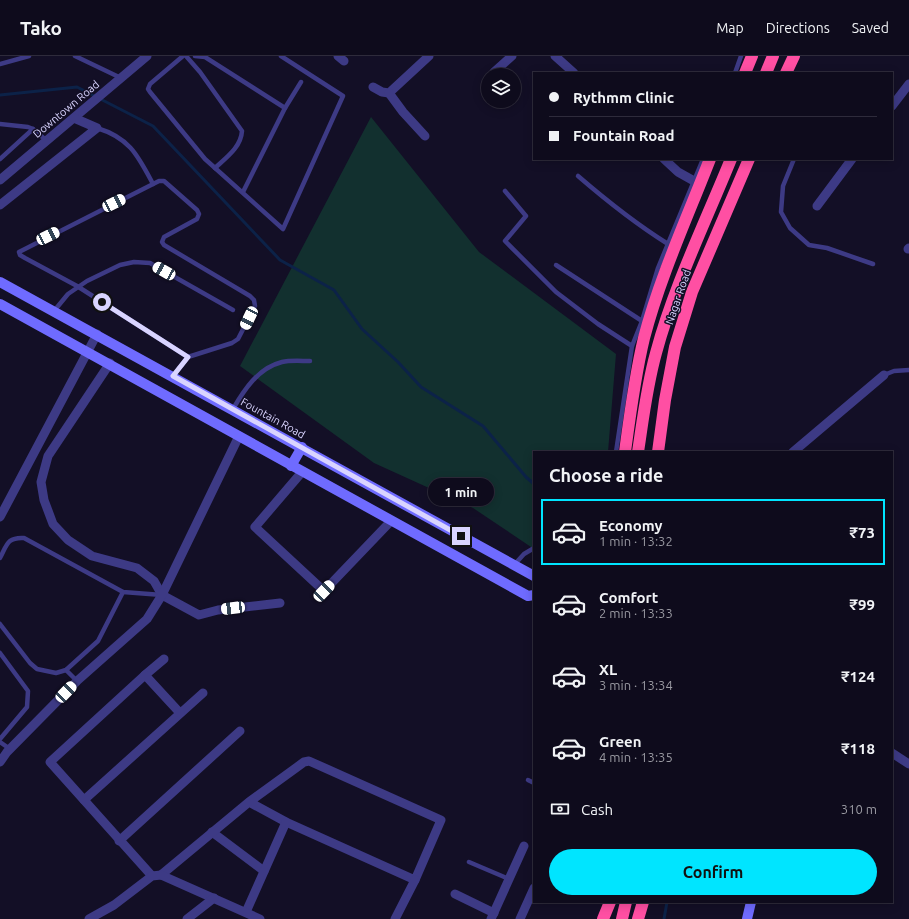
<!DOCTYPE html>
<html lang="en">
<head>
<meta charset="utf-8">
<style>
	:root { --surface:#0e0b1c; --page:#171425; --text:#f1f3f6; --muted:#9b9ba3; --line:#2e2b3b; --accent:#00e5ff }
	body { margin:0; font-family:Ubuntu,sans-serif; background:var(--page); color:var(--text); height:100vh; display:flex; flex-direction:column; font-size:15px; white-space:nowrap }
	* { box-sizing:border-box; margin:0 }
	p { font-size:13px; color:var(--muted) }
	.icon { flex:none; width:22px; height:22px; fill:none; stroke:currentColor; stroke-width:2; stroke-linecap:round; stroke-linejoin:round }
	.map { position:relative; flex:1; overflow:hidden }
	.side { position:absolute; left:533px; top:395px; width:360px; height:452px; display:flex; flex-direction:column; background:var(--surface); border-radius:0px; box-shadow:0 2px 10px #0003,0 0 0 1px var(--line) }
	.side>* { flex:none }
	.top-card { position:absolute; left:533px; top:16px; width:360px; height:88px; border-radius:0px; box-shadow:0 2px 10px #0003,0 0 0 1px var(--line); display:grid; align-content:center; height:88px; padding:0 16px; background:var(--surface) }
	.buttons { position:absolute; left:481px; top:12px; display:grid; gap:8px }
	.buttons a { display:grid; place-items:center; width:40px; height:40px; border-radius:50%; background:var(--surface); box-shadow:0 2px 10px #0003,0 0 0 1px var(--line); font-size:20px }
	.end { position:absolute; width:18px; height:18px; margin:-9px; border:5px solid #d9d4ff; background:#111; box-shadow:0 0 0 2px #111 }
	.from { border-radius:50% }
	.bubble { position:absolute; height:28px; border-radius:14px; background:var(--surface); box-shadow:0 2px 10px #0003,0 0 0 1px var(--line); font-size:13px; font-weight:600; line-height:28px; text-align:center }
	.car { position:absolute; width:12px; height:24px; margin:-12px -6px; border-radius:5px; box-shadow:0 0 3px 1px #0007; background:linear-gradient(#fff 24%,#345 0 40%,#fff 0 76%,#345 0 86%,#fff 0) }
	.top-card b { display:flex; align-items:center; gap:14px; height:38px; font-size:15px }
	.top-card b+b { border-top:1px solid var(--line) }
	.top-card i { width:10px; height:10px; background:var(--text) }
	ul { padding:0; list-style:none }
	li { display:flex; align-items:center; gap:12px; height:66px; margin:0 8px 6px; padding:0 8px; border:2px solid transparent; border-radius:0px }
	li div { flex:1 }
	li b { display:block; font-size:15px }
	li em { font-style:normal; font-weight:600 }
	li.selected { border-color:var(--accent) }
	li>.icon { width:36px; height:36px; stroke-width:1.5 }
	h2 { padding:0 16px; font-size:18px; line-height:48px }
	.pay { display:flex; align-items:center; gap:10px; height:44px; padding:0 16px; font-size:15px }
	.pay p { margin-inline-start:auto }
	.primary-button { display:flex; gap:8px; margin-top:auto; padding:8px 16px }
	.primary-button a { flex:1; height:46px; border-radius:24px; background:var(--accent); color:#111; font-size:16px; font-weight:600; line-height:46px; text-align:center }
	header { display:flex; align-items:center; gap:24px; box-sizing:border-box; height:56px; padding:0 20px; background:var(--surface); border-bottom:1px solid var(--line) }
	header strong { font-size:19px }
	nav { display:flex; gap:22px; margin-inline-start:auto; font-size:14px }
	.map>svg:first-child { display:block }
	.green { fill:#12302f }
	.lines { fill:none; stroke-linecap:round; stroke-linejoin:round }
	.stream { stroke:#0c2248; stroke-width:3 }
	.lane { stroke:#3d3a85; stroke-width:4.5 }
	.street { stroke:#3d3a85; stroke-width:9 }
	.secondary { stroke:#6f6bff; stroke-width:10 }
	.highway { stroke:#ff4fa3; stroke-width:12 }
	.route { stroke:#d9d4ff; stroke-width:5 }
	.labels { text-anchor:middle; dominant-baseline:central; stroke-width:3; stroke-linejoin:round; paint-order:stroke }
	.street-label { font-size:11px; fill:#d9d4ff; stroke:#130f26 }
</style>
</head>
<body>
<header>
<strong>Tako</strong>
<nav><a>Map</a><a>Directions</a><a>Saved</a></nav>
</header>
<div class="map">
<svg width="909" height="863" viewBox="0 0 909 863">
	<rect width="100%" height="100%" fill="#130f26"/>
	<!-- green -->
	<polygon class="green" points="371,61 479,196 616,298 608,396 534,396 534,493 473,452 374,407 240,310"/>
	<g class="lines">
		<!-- stream -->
		<g class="stream">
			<polyline points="0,39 77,31 153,70 280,204 334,234 362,273 398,306 421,331 483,370 526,421 534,428"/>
			<polyline points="664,863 667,846"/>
		</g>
		<!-- lane -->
		<g class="lane">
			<polyline points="75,0 121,22"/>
			<polyline points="183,0 150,28 148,33 150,36 205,103 283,173 343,40 281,0"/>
			<path d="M186,0l14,16 42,59c-1,16 -15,26 -27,37"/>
			<polyline points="195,0 205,1 285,52"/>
			<polyline points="0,8 29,0"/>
			<polyline points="735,17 741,0"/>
			<polyline points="0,68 28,71 33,73 47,85"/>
			<path d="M97,72c33,10 41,28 56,56"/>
			<polyline points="0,103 33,73"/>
			<polyline points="794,103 783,130 781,156 790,172 809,189 827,192 873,208"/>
			<path d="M578,120c29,25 58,48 90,68"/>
			<polyline points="505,135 526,160 505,185 556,236 598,268 632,290"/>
			<polyline points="243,136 285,52 301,26"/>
			<polyline points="556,209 642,265"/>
			<polyline points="54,255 68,238 87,225 120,209 134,206 150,207 233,254"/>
			<polyline points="884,319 894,315 909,314"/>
			<polyline points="173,320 188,301 232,287 238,283 255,250 254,244 250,240 164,189 162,186 164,181 197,163 199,158 197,154 164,125 159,125 19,196 20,199 25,202 77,230 188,301"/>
			<path d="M233,353c11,-19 25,-41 49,-47 8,-2 19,-1 28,-1"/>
			<polyline points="616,396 632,290 642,265 658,212 703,103"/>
			<path d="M0,502c7,-13 7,-21 24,-20l99,54 39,3"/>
			<polyline points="514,509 524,498 534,492"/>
			<polyline points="0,568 30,607 37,613 56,617 66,614 98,585 123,536"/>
			<polyline points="0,597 28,635 27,651 0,683"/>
			<polyline points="66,614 77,625"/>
			<polyline points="0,686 10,693"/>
			<polyline points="528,724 534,727"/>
			<polyline points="469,806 509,823"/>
		</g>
		<!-- street -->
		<g class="street">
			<polyline points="338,0 344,5"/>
			<polyline points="555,0 574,17"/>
			<polyline points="494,16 512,0"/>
			<polyline points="373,31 382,36 389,37 429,0"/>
			<polyline points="389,37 403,56 425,80"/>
			<polyline points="892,50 909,28"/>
			<polyline points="664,103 678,116 694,125"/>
			<polyline points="0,124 147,0"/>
			<polyline points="0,149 97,72 74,62"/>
			<polyline points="817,150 852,103"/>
			<polyline points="908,193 909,192"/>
			<polyline points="110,307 48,400 41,426 44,444 53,468 68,484 92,500 137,512 154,525 162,539 199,559 218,554 280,547"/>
			<polyline points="793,396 884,319"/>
			<polyline points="302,416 255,471 324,535 391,465"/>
			<polyline points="0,461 97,278"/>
			<polyline points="145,619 164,603"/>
			<polyline points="892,697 909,708"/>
			<polyline points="0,706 7,696 77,625 147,563 162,539 239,380"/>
			<polyline points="84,744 203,637"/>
			<polyline points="212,776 264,815"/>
			<polyline points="119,785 240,675"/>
			<polyline points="161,819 249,746 304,706 309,705 441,764 415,824 286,766 249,746"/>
			<polyline points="152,820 50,706 145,619 180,657"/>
			<polyline points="455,838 494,857"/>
			<polyline points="246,856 286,766"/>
			<polyline points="89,863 114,849 152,820 161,819 260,863"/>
			<polyline points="187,863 214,842"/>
			<polyline points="395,863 415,824"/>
			<polyline points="491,863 524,790"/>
			<polyline points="520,863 534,832"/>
		</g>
		<!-- secondary -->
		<g class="secondary">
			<polyline points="0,226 534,520"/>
			<polyline points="0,248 528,540 534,539"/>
			<polyline points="291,410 302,391"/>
			<polyline points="747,863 751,846"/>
		</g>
		<!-- highway -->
		<g class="highway">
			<polyline points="745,17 752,0"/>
			<polyline points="766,17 773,0"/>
			<polyline points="786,17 794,0"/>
			<path d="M625,396c5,-38 10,-77 19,-114 16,-61 43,-120 66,-179"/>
			<path d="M638,396c5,-33 9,-67 18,-99 18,-67 49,-130 75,-194"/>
			<polyline points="658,396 665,344 675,291 692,236 749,103"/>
			<polyline points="603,863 610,846"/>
			<polyline points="622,863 626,846"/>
			<polyline points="638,863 643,846"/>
		</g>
	</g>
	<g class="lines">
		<!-- route -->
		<polyline class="route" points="102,246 188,301 173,320 461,480"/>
	</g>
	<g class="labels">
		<!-- street labels -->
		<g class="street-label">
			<text transform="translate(66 53) rotate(-40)">Downtown Road</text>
			<text transform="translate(678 241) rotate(-71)">Nagar Road</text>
			<text transform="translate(273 362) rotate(29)">Fountain Road</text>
		</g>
	</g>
</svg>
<div class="buttons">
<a><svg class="icon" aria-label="layers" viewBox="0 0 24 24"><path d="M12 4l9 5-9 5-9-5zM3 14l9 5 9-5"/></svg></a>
</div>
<i class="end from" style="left:102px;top:246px"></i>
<i class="end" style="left:461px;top:480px"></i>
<div class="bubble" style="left:428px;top:422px;width:66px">1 min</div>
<i class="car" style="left:114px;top:147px;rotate:64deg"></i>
<i class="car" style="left:48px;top:180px;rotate:64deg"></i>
<i class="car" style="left:164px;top:215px;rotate:299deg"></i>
<i class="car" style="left:249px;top:262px;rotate:206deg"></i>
<i class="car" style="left:324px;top:535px;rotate:44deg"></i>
<i class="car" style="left:233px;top:552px;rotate:263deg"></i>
<i class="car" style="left:66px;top:636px;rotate:44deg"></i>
<div class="top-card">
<b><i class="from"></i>Rythmm Clinic</b>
<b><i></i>Fountain Road</b>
</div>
<section class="side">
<h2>Choose a ride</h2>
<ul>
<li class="selected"><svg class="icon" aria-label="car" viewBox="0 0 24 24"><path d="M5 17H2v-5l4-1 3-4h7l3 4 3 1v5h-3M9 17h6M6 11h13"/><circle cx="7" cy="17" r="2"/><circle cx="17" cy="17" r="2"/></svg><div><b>Economy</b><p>1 min · 13:32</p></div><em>₹73</em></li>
<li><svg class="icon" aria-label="car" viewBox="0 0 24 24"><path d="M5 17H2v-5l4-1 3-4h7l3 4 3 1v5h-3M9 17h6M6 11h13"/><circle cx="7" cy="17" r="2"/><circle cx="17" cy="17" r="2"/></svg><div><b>Comfort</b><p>2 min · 13:33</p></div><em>₹99</em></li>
<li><svg class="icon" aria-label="car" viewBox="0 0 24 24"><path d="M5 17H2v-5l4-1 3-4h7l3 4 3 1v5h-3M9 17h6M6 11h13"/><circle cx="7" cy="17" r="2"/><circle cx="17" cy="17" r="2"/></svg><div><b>XL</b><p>3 min · 13:34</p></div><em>₹124</em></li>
<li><svg class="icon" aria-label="car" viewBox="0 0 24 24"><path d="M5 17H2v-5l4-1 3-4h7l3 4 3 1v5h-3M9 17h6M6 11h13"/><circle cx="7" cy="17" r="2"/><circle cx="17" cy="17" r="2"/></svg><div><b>Green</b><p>4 min · 13:35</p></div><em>₹118</em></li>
</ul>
<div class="pay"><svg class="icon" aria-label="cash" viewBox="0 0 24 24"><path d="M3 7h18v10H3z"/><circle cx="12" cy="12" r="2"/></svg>Cash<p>310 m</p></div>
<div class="primary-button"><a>Confirm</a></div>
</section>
</div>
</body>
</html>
